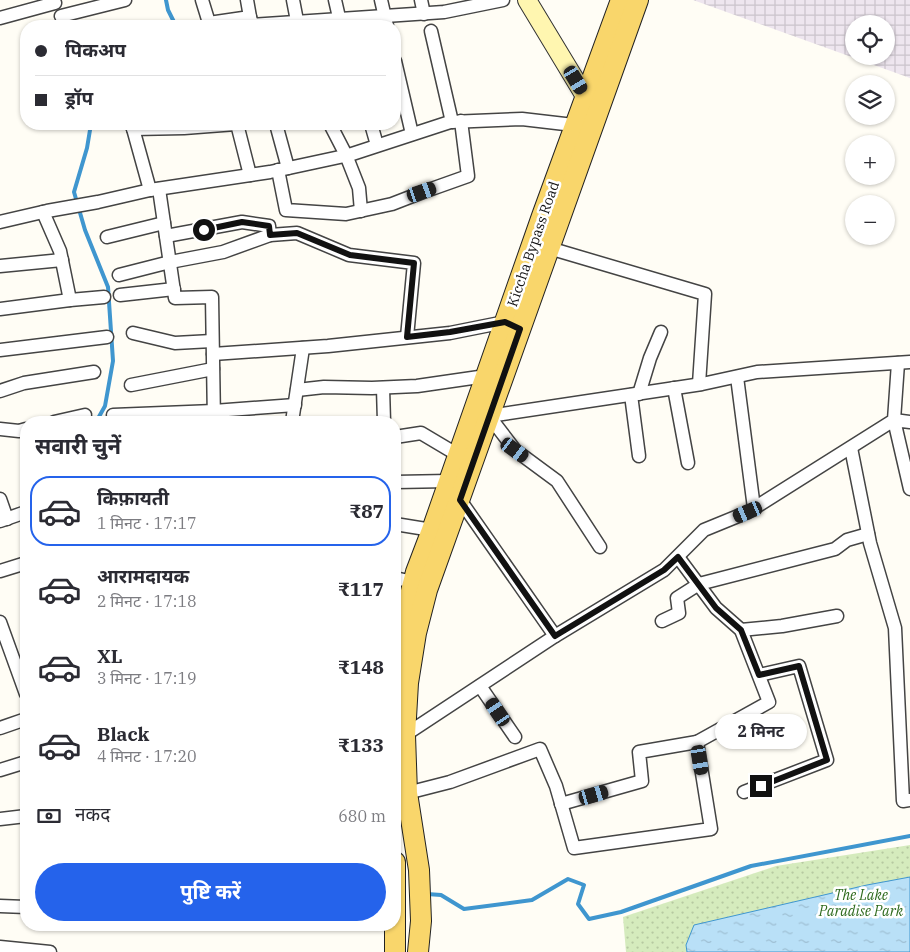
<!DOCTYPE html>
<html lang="hi">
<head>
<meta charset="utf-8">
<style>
	:root { --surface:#fff; --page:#f2f2f3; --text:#2b2b33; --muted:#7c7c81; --line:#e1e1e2; --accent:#2563eb }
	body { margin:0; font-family:"IBM Plex Serif","Noto Sans Devanagari",serif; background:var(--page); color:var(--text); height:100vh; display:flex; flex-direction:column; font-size:19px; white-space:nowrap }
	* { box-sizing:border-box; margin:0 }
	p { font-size:16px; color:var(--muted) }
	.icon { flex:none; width:28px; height:28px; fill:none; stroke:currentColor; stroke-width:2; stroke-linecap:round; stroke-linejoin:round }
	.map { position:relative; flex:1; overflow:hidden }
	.panel { position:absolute; left:20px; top:416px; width:381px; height:515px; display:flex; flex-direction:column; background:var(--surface); border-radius:20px; box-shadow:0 1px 4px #0004 }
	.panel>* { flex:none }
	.guide { position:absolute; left:20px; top:20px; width:381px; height:110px; border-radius:20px; box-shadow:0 1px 4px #0004; display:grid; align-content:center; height:110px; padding:0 15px; background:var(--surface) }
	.controls { position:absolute; left:845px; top:15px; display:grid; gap:10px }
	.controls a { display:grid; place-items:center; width:50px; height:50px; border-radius:50%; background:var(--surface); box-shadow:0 1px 4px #0004; font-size:25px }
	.end { position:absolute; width:22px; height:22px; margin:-11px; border:6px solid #111; background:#fff; box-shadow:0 0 0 2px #fff }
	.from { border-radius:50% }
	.bubble { position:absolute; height:35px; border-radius:18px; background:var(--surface); box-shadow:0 1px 4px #0004; font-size:16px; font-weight:700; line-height:35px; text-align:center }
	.car { position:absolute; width:15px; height:30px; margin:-15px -8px; border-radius:6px; box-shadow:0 0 4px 1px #0007; background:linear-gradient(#222 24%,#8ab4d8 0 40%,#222 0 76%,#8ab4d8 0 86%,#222 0) }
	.guide b { display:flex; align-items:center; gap:18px; height:48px; font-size:19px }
	.guide b+b { border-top:1px solid var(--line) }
	.guide i { width:12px; height:12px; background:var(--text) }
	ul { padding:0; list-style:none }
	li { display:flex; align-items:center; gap:15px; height:70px; margin:0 10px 8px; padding:0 5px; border:2px solid transparent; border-radius:20px }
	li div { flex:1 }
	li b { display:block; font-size:19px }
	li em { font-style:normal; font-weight:700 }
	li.on { border-color:var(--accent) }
	li>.icon { width:45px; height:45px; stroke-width:1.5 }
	h2 { padding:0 15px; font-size:22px; line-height:60px }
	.pay { display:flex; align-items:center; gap:12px; height:55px; padding:0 15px; font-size:19px }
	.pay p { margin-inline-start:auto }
	.cta { display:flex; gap:10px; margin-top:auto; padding:10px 15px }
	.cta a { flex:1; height:58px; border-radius:30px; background:var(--accent); color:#fff; font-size:20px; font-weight:700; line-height:58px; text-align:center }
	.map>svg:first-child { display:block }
	.industrial { fill:url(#industrial-grid); fill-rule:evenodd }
	.park { fill:url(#park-dots) }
	.water { fill:url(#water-ripples); stroke:#3f96cf }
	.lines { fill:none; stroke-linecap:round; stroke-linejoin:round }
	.stream { stroke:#3f96cf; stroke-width:4 }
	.street-casing { stroke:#444; stroke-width:15 }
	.secondary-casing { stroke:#333; stroke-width:20 }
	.primary-casing { stroke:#222; stroke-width:22 }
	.street { stroke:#fff; stroke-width:12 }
	.secondary { stroke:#fff6b0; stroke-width:18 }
	.primary { stroke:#f9d66b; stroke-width:20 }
	.route { stroke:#111; stroke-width:6 }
	.labels { text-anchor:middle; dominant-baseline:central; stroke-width:5; stroke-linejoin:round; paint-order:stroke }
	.street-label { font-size:14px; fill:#111; stroke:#fff }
	.park-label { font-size:14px; font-style:italic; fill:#2f6b1f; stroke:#fff }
</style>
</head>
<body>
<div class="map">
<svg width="910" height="952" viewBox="0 0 910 952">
	<defs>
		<pattern id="industrial-grid" width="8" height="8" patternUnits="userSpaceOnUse" patternTransform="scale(1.25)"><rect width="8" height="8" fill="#eee6ef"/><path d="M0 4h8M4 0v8" fill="none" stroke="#cbc4cc"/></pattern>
		<pattern id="park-dots" width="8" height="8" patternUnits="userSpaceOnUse" patternTransform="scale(1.25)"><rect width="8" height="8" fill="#d5ebbd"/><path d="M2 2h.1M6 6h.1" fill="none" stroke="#b6c8a1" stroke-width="1.8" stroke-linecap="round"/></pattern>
		<pattern id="water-ripples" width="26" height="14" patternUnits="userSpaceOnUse" patternTransform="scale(1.25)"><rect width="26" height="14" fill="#b9e0f7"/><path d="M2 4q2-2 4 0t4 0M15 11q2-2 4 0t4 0" fill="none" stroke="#9ebfd3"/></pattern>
	</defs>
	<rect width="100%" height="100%" fill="#fffdf5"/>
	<!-- industrial -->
	<path class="industrial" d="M693,0h217v78zM854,24h32v32h-32z"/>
	<!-- park -->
	<polygon class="park" points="910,845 910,952 626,952 623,917 776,866"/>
	<!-- water -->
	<polygon class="water" points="910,877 910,952 687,952 686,945 694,925 867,885"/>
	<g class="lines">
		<!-- stream -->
		<g class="stream">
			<polyline points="166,0 168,10 176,26"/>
			<polyline points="91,124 87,148 74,192 85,230 108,287 113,361 105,406 96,422"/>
			<polyline points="427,894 441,895 464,909 532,900 568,879 584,885 578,904 589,919 621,912 751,866 910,836"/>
			<polyline points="240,925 243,927 269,929 277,925"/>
		</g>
		<defs>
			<g id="street">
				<polyline points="202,0 210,26"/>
				<polyline points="247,0 250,17"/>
				<polyline points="293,0 298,26"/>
				<polyline points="335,0 341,26"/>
				<polyline points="381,0 387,26"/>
				<polyline points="421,0 424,14"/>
				<polyline points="61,16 125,0"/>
				<polyline points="0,18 55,3"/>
				<polyline points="209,23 250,17 252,25 444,12 503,0"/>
				<polyline points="431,31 452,122"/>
				<polyline points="395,61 412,134"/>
				<polyline points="130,124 132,125 150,190"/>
				<polyline points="237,124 250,175"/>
				<polyline points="276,124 288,168"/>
				<polyline points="330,124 346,155 359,188 361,211"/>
				<polyline points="371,124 377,145"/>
				<polyline points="133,129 184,128 236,124"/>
				<polyline points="278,170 286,210 346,214 392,204 423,192 468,176 461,121"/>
				<polyline points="159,189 175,298 212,297 214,422"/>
				<polyline points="43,212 60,251 70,300"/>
				<polyline points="0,222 47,211 98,202 150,190 270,172 349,155 450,122 522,119 582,126"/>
				<polyline points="166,236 242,222 269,226 270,235"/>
				<polyline points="107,237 164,223"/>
				<polyline points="549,248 705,294 699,384"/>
				<polyline points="0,266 62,260"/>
				<polyline points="119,275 170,262 223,252 270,235 297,233 349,255 414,263 407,337"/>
				<polyline points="120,295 174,289"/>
				<polyline points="0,309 70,300 104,297"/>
				<polyline points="133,333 175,343 212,341"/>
				<polyline points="0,350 107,337"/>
				<polyline points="213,354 328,346 450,333 505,322"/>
				<polyline points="737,377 754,508"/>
				<polyline points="131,385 213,369"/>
				<polyline points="383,388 384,422"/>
				<polyline points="674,388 688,463"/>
				<polyline points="297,390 324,387 372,388 417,386 486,376"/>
				<polyline points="0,391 24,383 94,372"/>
				<polyline points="639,394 650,358 661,332"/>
				<polyline points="631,395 639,456"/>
				<polyline points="113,415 214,411 295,405"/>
				<polyline points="54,422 85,415"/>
				<polyline points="292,422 303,348"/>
				<polyline points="910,422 894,420 910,489"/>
				<polyline points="0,429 19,431 26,429"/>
				<polyline points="395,437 421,433 458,455"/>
				<polyline points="851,448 870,543 895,628 903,801 910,800"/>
				<polyline points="395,482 449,481"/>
				<polyline points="0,499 7,519"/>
				<polyline points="460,500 555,636"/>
				<polyline points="0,521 23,513"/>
				<polyline points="395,524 432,530"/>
				<polyline points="600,547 557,481 515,450 489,416 702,384 757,372 910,362"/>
				<polyline points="0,571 26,563"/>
				<polyline points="395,578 413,582"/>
				<polyline points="662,621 679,613 677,598 699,584 835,549 847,540 868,534"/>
				<polyline points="0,622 26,694"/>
				<polyline points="741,630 782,626 837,616"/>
				<polyline points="480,686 515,737"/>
				<polyline points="0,728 26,719"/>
				<polyline points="405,735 555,636 664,570 704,530 748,512 894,420 898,363"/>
				<polyline points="0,770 26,762"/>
				<polyline points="744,792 827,760 799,666 759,675"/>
				<polyline points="407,793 450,782 540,749 556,786 574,848 711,829 697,742 769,702 741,630 716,608 678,557"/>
				<polyline points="561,804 642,781 639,752 697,742"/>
				<polyline points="0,819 26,816"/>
				<polyline points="0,906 26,907"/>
				<polyline points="0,947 50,952"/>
			</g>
			<polyline id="secondary" points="527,0 591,106"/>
			<g id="primary">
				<polyline points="395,661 400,634 416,572 432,530 542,216 621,0"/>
				<polyline points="395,862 395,952"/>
				<polyline points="418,952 421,921 419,870 407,793 405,735 408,683 416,633 427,590 638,0"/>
			</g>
		</defs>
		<!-- street casing -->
		<use href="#street" class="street-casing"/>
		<!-- secondary casing -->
		<use href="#secondary" class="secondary-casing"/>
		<!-- primary casing -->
		<use href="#primary" class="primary-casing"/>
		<!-- street -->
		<use href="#street" class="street"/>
		<!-- secondary -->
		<use href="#secondary" class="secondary"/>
		<!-- primary -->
		<use href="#primary" class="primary"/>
	</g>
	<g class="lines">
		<!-- route -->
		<polyline class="route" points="204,230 242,222 269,226 270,235 297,233 350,255 414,263 407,337 450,332 505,322 520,329 460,500 555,636 664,570 678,557 716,608 741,630 759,675 799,666 827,760 761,786"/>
	</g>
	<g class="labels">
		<!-- street labels -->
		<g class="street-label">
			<text transform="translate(533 244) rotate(-71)">Kiccha Bypass Road</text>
		</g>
		<!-- park labels -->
		<g class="park-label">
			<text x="861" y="895">The Lake<tspan x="861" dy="16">Paradise Park</tspan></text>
		</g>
	</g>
</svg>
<div class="controls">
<a><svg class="icon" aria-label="locate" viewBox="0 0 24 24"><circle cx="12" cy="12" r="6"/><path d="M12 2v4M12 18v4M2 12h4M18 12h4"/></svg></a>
<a><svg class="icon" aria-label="layers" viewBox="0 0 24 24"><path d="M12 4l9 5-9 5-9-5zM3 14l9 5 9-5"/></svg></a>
<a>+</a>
<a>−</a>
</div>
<i class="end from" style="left:204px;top:230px"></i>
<i class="end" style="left:761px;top:786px"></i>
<div class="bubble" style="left:715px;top:714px;width:92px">2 मिनट</div>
<i class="car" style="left:576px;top:80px;rotate:149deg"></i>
<i class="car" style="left:422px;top:192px;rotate:71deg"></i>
<i class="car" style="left:515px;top:450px;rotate:126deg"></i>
<i class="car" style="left:748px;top:512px;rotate:247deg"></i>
<i class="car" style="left:498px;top:712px;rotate:326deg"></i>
<i class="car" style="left:700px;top:760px;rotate:171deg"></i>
<i class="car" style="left:594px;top:795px;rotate:74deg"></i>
<div class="guide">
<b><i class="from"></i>पिकअप</b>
<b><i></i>ड्रॉप</b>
</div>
<section class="panel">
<h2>सवारी चुनें</h2>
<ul>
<li class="on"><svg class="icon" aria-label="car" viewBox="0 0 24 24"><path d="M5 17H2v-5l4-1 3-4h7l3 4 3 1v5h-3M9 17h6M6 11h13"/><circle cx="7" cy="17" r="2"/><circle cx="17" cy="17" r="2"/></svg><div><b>किफ़ायती</b><p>1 मिनट · 17:17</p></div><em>₹87</em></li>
<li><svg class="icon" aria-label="car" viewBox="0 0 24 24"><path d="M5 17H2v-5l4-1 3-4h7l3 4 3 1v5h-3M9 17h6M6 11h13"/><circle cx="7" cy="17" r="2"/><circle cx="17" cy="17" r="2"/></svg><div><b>आरामदायक</b><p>2 मिनट · 17:18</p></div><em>₹117</em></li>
<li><svg class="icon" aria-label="car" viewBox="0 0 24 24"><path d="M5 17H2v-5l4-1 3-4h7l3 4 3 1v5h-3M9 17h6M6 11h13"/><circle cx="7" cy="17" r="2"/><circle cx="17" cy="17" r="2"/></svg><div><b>XL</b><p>3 मिनट · 17:19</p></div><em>₹148</em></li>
<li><svg class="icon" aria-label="car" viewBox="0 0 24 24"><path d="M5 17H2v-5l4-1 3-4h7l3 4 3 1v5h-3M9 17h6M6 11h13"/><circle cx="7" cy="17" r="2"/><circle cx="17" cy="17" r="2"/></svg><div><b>Black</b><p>4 मिनट · 17:20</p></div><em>₹133</em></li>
</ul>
<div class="pay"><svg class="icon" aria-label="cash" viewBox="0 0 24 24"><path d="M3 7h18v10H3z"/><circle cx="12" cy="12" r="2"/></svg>नकद<p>680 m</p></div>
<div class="cta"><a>पुष्टि करें</a></div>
</section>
</div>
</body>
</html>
